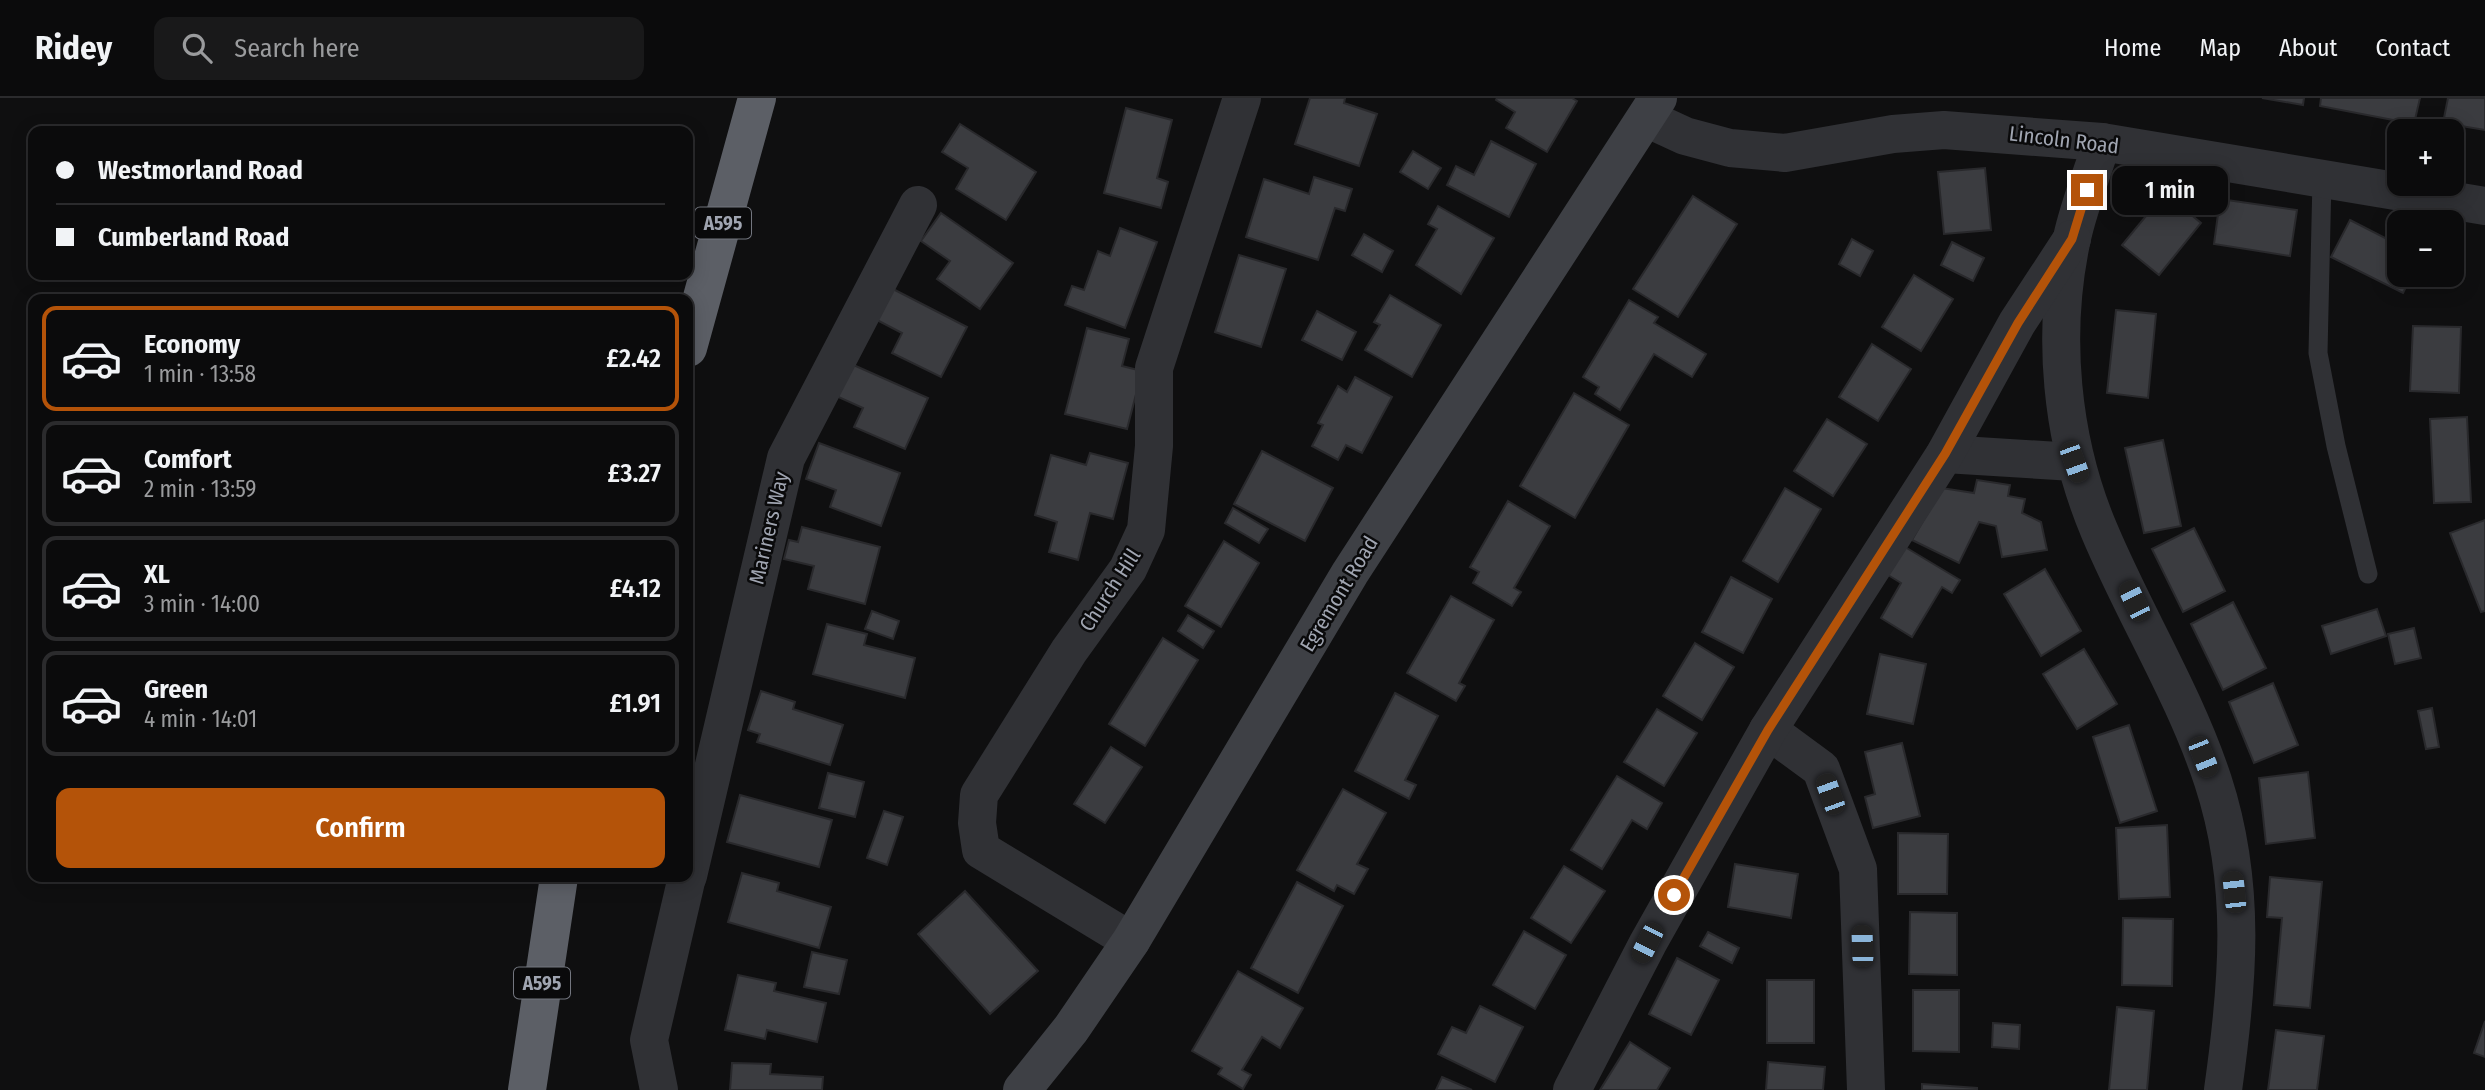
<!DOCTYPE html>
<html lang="en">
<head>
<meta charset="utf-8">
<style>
	:root { --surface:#0b0b0c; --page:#19191a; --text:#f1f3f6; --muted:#9a9b9d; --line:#2b2b2d; --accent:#b45309 }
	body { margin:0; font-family:"Fira Sans Condensed",sans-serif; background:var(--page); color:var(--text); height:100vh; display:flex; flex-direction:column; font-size:26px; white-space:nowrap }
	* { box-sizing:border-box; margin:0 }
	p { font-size:23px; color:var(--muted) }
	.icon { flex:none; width:38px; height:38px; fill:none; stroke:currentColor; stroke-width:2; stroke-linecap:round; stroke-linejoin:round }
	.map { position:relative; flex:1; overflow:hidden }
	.drawer { position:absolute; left:28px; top:196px; width:665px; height:588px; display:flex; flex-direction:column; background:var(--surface); border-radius:14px; box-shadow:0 4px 18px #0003,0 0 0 2px var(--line) }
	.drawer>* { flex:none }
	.banner { position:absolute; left:28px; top:28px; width:665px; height:154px; border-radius:14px; box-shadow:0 4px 18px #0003,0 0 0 2px var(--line); display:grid; align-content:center; height:154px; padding:0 28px; background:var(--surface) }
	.buttons { position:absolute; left:2387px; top:21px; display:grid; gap:14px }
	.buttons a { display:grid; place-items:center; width:77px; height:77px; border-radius:14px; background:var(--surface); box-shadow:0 4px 18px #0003,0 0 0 2px var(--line); font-size:35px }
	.end { position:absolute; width:32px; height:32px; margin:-16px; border:9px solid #b45309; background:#fff; box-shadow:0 0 0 4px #fff }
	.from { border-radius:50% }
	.bubble { position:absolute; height:49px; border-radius:14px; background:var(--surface); box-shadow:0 4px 18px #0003,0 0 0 2px var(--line); font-size:23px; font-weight:600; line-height:49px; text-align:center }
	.car { position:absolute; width:21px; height:42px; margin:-21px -10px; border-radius:9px; box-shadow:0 0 5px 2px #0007; background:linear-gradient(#222 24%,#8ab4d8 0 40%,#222 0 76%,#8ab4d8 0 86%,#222 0) }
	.banner b { display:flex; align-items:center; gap:24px; height:66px; font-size:26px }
	.banner b+b { border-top:2px solid var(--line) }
	.banner i { width:18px; height:18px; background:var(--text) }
	ul { padding:12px 0 0; list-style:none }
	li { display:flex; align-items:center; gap:21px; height:105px; margin:0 14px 10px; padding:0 14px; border:4px solid var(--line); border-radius:14px }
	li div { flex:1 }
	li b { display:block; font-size:26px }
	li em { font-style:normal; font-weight:600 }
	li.on { border-color:var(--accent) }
	li>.icon { width:63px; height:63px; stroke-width:1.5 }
	.primary-button { display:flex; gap:14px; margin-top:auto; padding:14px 28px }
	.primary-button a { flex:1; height:80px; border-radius:14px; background:var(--accent); color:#fff; font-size:28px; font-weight:600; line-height:80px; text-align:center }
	header { display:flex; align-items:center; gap:42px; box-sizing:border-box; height:98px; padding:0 35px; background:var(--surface); border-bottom:2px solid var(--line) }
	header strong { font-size:33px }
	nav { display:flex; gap:38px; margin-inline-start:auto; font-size:24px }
	.search { width:490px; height:63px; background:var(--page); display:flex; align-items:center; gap:18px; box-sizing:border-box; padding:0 24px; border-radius:14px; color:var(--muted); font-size:26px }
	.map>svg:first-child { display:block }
	.building { fill:#3b3c40; stroke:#29292c; stroke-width:2 }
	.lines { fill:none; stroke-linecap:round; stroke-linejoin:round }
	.lane { stroke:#303135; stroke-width:19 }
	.street { stroke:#303135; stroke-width:38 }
	.secondary { stroke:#3e4045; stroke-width:38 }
	.highway { stroke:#5c5f66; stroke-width:38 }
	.route { stroke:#b45309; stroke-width:9 }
	.labels { text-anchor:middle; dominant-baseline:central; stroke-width:5; stroke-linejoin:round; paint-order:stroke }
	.shield { fill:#0a0a0b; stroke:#73767f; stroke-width:2 }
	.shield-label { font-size:19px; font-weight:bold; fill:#a0a5b1 }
	.street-label { font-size:21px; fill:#a0a5b1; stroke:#0a0a0b }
</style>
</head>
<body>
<header>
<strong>Ridey</strong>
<div class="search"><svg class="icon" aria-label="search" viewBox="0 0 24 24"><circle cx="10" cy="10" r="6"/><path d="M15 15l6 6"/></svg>Search here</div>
<nav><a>Home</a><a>Map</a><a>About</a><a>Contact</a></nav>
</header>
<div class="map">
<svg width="2485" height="992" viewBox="0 0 2485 992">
	<rect width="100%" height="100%" fill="#0f0f10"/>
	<!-- building -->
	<g class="building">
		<polygon points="1310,0 1345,0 1344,5 1377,16 1359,68 1295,46"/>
		<polygon points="1497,0 1572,0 1577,3 1547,54 1506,30 1515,14 1496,2"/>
		<polygon points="2262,0 2304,0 2303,7"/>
		<polygon points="2321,0 2420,0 2414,26 2320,8"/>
		<polygon points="2448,0 2485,0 2485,32 2443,25"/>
		<polygon points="1126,10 1172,22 1157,80 1168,84 1161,110 1104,95"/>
		<polygon points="960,26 1036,74 1006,122 956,91 968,70 942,54"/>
		<polygon points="1491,43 1536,66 1509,119 1447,87 1456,68 1474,77"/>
		<polygon points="1413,53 1441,70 1428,91 1400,74"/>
		<polygon points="1985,70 1991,132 1944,136 1938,74"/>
		<polygon points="1314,79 1352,91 1345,113 1335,110 1318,162 1246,139 1264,81 1309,96"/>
		<polygon points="2165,95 2201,125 2159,177 2122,147"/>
		<polygon points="1693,98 1737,126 1678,219 1633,191"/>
		<polygon points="2220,101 2297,112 2290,158 2214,146"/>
		<polygon points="1438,108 1494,140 1461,196 1416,167 1437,131 1428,126"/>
		<polygon points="941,115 1013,165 980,211 937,181 950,163 921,143"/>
		<polygon points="2350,122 2399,147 2399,177 2412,177 2403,195 2331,159"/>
		<polygon points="1120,130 1157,144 1125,230 1065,207 1072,188 1084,192 1098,153 1110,158"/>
		<polygon points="1364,136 1393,153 1382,174 1352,157"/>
		<polygon points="1852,141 1873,153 1860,178 1839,166"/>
		<polygon points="1952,144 1984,160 1973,183 1941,167"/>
		<polygon points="1239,157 1286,171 1261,249 1215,234"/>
		<polygon points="1914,177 1953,201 1921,253 1882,229"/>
		<polygon points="891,190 967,229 941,279 892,255 902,235 875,221"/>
		<polygon points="1390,197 1441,227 1412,279 1365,252 1380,227 1374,224"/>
		<polygon points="1629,202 1658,219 1654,225 1706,256 1692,279 1654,256 1620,312 1595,296 1599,289 1583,279"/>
		<polygon points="2116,212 2156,216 2148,300 2107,295"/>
		<polygon points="1317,213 1356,234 1342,262 1302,242"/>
		<polygon points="2413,228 2461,229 2459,295 2410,293"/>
		<polygon points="1087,230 1129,241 1122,268 1142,273 1127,331 1065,316"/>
		<polygon points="1872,246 1911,271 1878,323 1839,299"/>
		<polygon points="849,265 928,300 905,351 854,329 863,310 834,297"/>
		<polygon points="1355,279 1392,299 1362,355 1346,347 1338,362 1312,348 1323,327 1318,325 1338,288 1347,294"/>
		<polygon points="1574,295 1629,327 1575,420 1520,388"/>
		<polygon points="2467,319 2471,404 2434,405 2430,321"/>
		<polygon points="1827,321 1867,346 1833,398 1794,373"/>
		<polygon points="2163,342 2181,428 2144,435 2125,350"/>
		<polygon points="819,345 900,375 881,428 830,409 836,392 806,381"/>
		<polygon points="1262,353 1333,390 1305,443 1234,406"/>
		<polygon points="1090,355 1128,365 1113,421 1090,415 1078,462 1049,454 1057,424 1035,417 1051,357 1086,367"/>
		<polygon points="1977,382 2010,387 2008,398 2025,401 2022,415 2041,424 2047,452 2002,459 1996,428 1979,424 1959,465 1912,442 1942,390 1974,395"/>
		<polygon points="1785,390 1821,411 1778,484 1743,463"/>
		<polygon points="1508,403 1550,428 1514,490 1521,494 1512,508 1473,485 1479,474 1470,469"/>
		<polygon points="1233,410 1268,431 1259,445 1225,425"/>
		<polygon points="2485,422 2485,513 2481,514 2450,435"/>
		<polygon points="802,429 880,449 865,506 808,491 814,468 784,461 789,442 798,444"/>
		<polygon points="2194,430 2225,493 2183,514 2152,451"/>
		<polygon points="1224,443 1259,465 1221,529 1185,508"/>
		<polygon points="1905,449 1960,482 1952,495 1942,489 1912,539 1881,520 1901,485 1888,477"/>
		<polygon points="2045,471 2081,533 2041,558 2004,496"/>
		<polygon points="1731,479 1772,501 1743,555 1702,534"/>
		<polygon points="1451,498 1494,522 1459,585 1465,588 1456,603 1407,575"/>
		<polygon points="2233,504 2266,570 2223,592 2191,526"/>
		<polygon points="2377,511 2386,538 2331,556 2322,528"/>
		<polygon points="872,513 899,523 893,541 865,531"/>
		<polygon points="1188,517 1214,533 1203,550 1178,533"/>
		<polygon points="827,526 867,536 864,547 915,560 905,600 813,576"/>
		<polygon points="2414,530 2421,560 2395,566 2388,536"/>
		<polygon points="1163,540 1198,562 1145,648 1109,626"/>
		<polygon points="1695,545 1734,569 1702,622 1663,598"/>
		<polygon points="2084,551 2117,606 2077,631 2043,576"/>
		<polygon points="1880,556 1926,566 1913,626 1867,616"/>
		<polygon points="2273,585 2298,647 2254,665 2229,604"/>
		<polygon points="761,593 795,604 793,611 843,627 830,667 757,644 760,636 748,632"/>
		<polygon points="1395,595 1438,618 1405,682 1416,687 1409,701 1355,673"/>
		<polygon points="2432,610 2439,649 2426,651 2418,613"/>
		<polygon points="1657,611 1697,635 1664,688 1624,664"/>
		<polygon points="2129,627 2157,713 2120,725 2093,639"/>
		<polygon points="1902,645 1920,718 1873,730 1865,699 1875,696 1865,654"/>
		<polygon points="1111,649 1142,669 1105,725 1074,706"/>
		<polygon points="2308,674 2315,740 2266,746 2259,680"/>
		<polygon points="828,675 864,684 855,719 819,710"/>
		<polygon points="1617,678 1662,705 1647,731 1632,722 1602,771 1571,752"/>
		<polygon points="1343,691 1386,715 1357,766 1368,771 1354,796 1337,787 1334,793 1297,772"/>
		<polygon points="740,697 832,722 819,769 727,744"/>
		<polygon points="884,713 903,719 887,767 867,760"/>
		<polygon points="2167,727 2170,799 2119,801 2116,730"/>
		<polygon points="1898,735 1948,736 1947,796 1898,796"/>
		<polygon points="1735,766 1798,776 1791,820 1728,809"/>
		<polygon points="1564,768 1605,793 1571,845 1531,820"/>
		<polygon points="742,775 779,785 777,793 831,809 819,850 728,824"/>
		<polygon points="2270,779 2322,784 2310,910 2274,907 2282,820 2267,819"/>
		<polygon points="1297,784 1343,808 1298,895 1251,870"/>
		<polygon points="965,793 1038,873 990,916 918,836"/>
		<polygon points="1910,814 1957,815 1957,877 1909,876"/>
		<polygon points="2123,820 2173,821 2172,888 2122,887"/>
		<polygon points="1524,833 1566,857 1535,911 1493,887"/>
		<polygon points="1708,834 1739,850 1732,865 1700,848"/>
		<polygon points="812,854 847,862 839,896 804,889"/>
		<polygon points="1677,860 1719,882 1691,937 1649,916"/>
		<polygon points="1238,873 1303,910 1280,950 1262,939 1242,972 1251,977 1243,991 1218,976 1222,970 1192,953"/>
		<polygon points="738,877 776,885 774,893 826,905 817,944 767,932 765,941 725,932"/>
		<rect x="1767" y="882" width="47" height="63"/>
		<polygon points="1913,892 1959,892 1959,954 1913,953"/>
		<polygon points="1480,908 1523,929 1495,984 1438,956 1452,929 1466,935"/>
		<polygon points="2117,909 2154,913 2147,992 2109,992"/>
		<polygon points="2485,923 2485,959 2474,955"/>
		<polygon points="1993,925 2020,927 2019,951 1992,949"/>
		<polygon points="2276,932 2324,938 2317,992 2268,992"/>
		<polygon points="1630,944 1670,970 1657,992 1600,992"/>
		<polygon points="1768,964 1825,969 1823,992 1766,992"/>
		<polygon points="732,965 771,966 770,976 823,979 822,992 730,992"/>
		<polygon points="1442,979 1472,992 1436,992"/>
		<polygon points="1922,986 1977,990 1977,992 1922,992"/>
	</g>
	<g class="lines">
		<!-- lane -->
		<polyline class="lane" points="2322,81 2318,255 2336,348 2368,476"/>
		<!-- street -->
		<g class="street">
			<polyline points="1646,20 1685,38 1730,50 1785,55 1893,36 1944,32 2102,44 2485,108"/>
			<path d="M2102,44c-10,32 -23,64 -30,96 -21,96 -11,202 27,292 35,84 85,163 114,251 34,104 25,203 10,309"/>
			<polyline points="1945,356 2074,364"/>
			<polyline points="1768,632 1821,671 1858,771 1866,992"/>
			<polyline points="688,778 786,360 918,107"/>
			<polyline points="1131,843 981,752 977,725 979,697 1069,553 1128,471 1146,432 1154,348 1154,270 1242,0"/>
			<polyline points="659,992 649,942 687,779"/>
			<polyline points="1572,992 1648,845 1768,632 1945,356 2017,225 2072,141"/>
		</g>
		<!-- secondary -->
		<polyline class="secondary" points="1022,992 1071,931 1131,843 1350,475 1658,0"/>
		<!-- highway -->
		<g class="highway">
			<polyline points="688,250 757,0"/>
			<polyline points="527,992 559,779"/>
		</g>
	</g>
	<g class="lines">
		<!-- route -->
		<polyline class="route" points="1674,797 1768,632 1945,356 2018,225 2072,141 2087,92"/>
	</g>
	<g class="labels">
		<!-- shield labels -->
		<g class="shield">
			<rect x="695" y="109.5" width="56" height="31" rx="5"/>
			<rect x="514" y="869.5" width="56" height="31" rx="5"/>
		</g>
		<g class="shield-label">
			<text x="723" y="125">A595</text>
			<text x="542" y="885">A595</text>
		</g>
		<!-- street labels -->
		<g class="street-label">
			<text transform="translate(2064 42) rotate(7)">Lincoln Road</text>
			<text transform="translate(769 430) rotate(-77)">Mariners Way</text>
			<text transform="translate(1110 492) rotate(-57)">Church Hill</text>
			<text transform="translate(1339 496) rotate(-59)">Egremont Road</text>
		</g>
	</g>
</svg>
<div class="buttons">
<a>+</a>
<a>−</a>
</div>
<i class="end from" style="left:1674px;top:797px"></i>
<i class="end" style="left:2087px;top:92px"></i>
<div class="bubble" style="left:2112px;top:68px;width:116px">1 min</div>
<i class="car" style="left:2074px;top:364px;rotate:160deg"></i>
<i class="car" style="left:2134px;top:503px;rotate:334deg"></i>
<i class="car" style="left:2203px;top:659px;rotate:158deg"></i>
<i class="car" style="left:1830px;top:696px;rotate:340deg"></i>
<i class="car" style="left:2234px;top:794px;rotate:354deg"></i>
<i class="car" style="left:1647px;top:845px;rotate:207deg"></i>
<i class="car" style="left:1862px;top:848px;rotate:358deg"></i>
<div class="banner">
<b><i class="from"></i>Westmorland Road</b>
<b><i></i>Cumberland Road</b>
</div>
<section class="drawer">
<ul>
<li class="on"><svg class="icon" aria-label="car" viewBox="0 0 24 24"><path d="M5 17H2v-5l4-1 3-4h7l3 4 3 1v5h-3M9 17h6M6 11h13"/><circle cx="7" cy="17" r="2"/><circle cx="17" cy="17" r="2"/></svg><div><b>Economy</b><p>1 min · 13:58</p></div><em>£2.42</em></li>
<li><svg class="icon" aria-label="car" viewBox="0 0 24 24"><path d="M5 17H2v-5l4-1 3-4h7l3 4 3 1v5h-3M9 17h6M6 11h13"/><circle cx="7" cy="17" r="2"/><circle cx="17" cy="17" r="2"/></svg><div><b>Comfort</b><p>2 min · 13:59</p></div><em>£3.27</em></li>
<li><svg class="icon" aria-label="car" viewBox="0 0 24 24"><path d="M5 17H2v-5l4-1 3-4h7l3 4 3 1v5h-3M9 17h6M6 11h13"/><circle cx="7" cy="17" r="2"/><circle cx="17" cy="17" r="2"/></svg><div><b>XL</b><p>3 min · 14:00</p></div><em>£4.12</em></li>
<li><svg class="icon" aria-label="car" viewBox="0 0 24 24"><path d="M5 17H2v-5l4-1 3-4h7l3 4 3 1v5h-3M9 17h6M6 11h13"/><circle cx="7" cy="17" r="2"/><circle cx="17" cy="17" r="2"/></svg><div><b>Green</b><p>4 min · 14:01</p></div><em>£1.91</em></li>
</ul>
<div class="primary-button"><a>Confirm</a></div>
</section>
</div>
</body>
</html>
